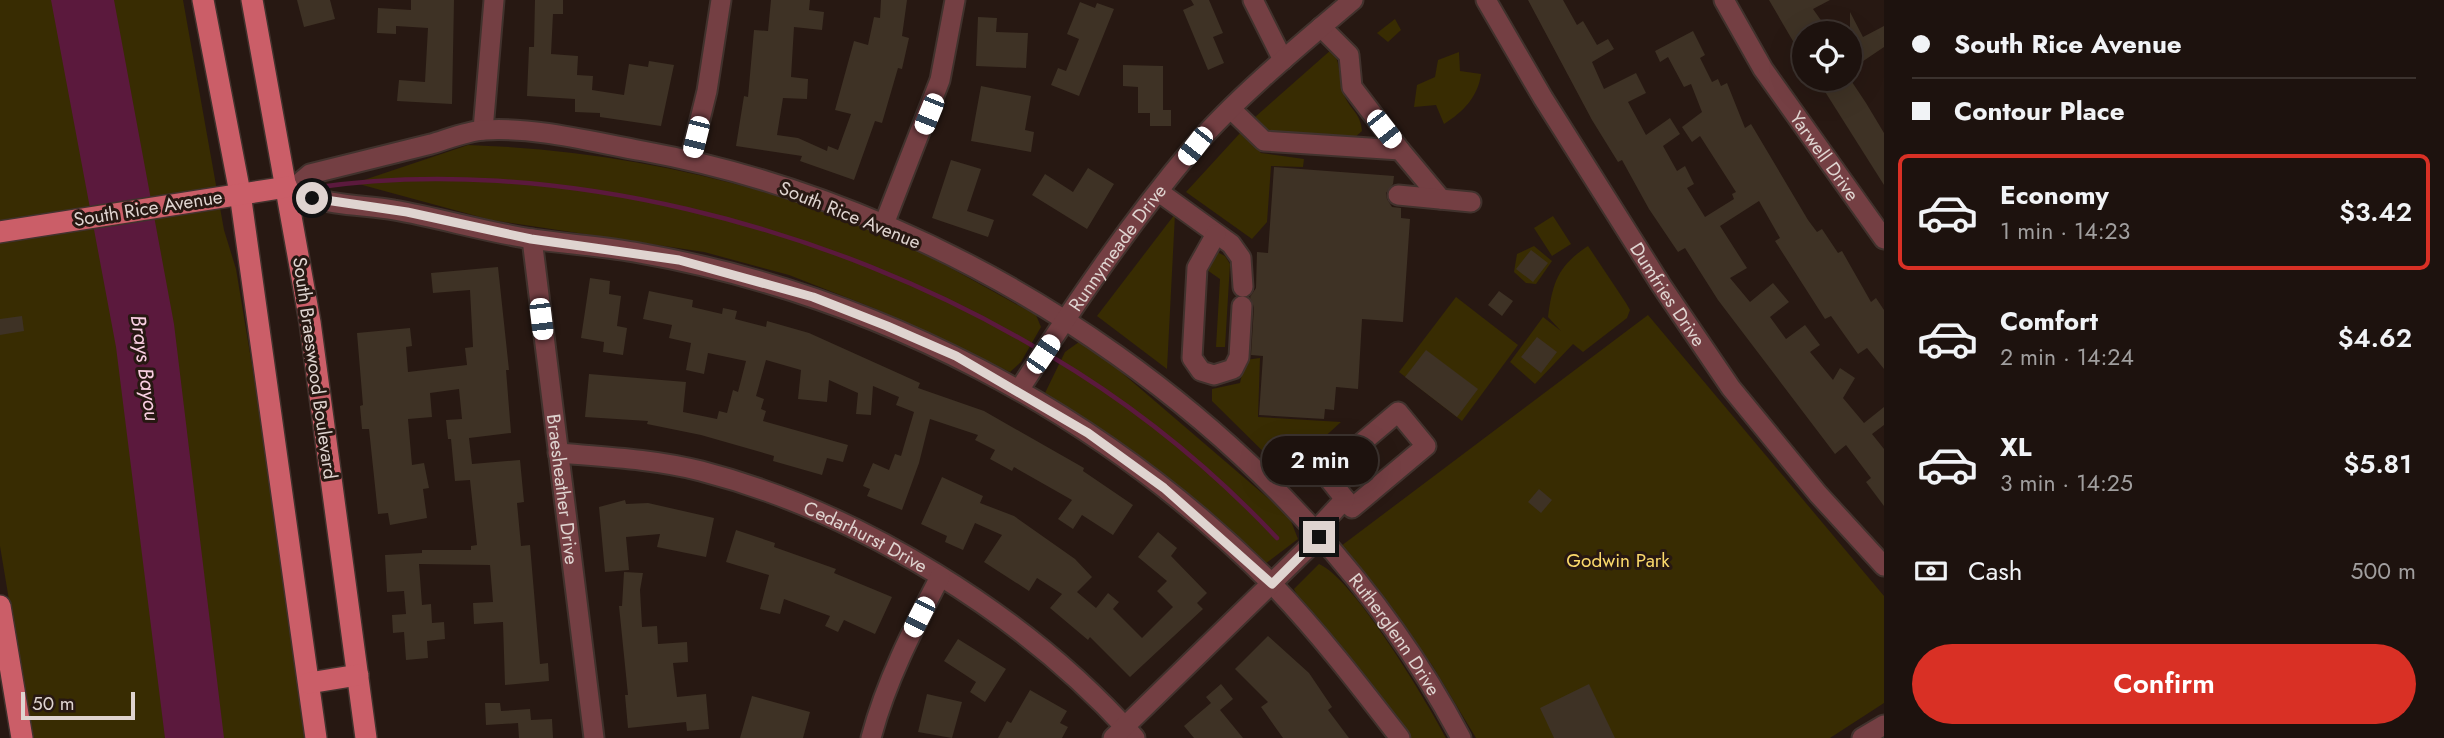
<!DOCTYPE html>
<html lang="en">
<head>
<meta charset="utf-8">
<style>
	:root { --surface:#1d120e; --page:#251b17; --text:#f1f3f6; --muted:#a09e9e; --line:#3b322e; --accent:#d93025 }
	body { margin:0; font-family:Jost,sans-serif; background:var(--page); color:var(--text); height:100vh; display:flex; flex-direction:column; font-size:26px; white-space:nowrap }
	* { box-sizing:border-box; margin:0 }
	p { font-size:23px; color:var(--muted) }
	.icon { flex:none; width:38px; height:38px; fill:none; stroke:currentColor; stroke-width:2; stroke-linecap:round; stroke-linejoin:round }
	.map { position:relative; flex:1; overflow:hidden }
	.drawer { display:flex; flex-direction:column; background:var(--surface); width:560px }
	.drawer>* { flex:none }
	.hud { display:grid; align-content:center; height:154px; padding:0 28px; background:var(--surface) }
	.controls { position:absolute; left:1792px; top:21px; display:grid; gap:14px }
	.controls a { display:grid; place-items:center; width:70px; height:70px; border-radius:50%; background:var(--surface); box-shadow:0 7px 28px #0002,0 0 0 2px var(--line); font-size:35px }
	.scale { position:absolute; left:21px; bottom:18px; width:114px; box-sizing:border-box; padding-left:7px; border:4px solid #dfd4d0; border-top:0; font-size:19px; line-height:24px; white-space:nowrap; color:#dfd4d0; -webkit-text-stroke:5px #271812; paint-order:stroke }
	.end { position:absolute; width:32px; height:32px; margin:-16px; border:9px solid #dfd4d0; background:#111; box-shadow:0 0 0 4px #111 }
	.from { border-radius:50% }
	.bubble { position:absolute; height:49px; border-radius:24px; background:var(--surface); box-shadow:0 7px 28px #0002,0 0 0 2px var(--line); font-size:23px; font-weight:600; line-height:49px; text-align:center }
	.car { position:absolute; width:21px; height:42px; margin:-21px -10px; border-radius:9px; box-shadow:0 0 5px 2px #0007; background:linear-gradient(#fff 24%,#345 0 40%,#fff 0 76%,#345 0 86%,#fff 0) }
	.hud b { display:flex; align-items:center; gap:24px; height:66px; font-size:26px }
	.hud b+b { border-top:2px solid var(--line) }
	.hud i { width:18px; height:18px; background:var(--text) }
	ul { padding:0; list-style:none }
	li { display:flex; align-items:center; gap:21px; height:116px; margin:0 14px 10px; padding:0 14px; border:4px solid transparent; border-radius:10px }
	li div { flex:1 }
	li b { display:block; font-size:26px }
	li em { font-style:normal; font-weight:600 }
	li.selected { border-color:var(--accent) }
	li>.icon { width:63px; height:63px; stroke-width:1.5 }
	.pay { display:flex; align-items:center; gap:18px; height:77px; padding:0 28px; font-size:26px }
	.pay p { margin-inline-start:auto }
	.cta { display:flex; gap:14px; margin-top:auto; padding:14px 28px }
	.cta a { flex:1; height:80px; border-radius:42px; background:var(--accent); color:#fff; font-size:28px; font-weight:600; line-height:80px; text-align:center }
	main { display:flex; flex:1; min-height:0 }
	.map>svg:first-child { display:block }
	.green { fill:#382c02 }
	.water { fill:#5b193d }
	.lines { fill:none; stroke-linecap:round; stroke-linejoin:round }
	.stream { stroke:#5b193d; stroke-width:4.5 }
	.building { fill:#3e3225 }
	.minor-casing { stroke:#41322d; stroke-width:23 }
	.major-casing { stroke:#41322d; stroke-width:24 }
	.minor { stroke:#743f43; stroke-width:19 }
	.major { stroke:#cb5e68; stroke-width:21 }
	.route { stroke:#dfd4d0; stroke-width:9 }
	.labels { text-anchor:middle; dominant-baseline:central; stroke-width:6; stroke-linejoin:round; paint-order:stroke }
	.street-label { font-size:19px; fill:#dfd4d0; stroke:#271812 }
	.park-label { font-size:19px; fill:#fbd96b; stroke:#271812 }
	.water-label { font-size:21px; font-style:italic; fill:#f9cee1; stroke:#271812 }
</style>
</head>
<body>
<main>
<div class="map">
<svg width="1884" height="738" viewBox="0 0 1884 738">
	<rect width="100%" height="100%" fill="#271812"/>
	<!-- green -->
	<g class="green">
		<polygon points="0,0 183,0 224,230 236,269 276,510 305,738 32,738 0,546"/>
		<polygon points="1395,19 1401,30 1388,42 1377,33"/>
		<path d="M1332,49c10,16 6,31 13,48 6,13 16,17 17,34l-9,8 -80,-4 -19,-17z"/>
		<path d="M1459,52l1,19 21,3c-3,23 -18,38 -37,50l-8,-19 -22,2 3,-22 18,-8 3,-17z"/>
		<polygon points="1241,132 1261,153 1304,159 1303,167 1271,166 1267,222 1252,239 1186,192"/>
		<path d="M468,145c149,5 301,37 437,100 45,21 88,47 131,70l5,12 -20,35 -11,10 -134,-63 -87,-34 -85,-23 -213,-32 -136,-37z"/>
		<polygon points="1175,214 1167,369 1097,316"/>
		<polygon points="1553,216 1571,244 1552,256 1534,228"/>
		<polygon points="1534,246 1552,261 1536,284 1526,283 1514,272 1517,254"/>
		<path d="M1588,246l38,57 4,7 -3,8 -44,34 -10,-8 -38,40 -25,-22 33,-45 18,14 -13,-14c5,-36 10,-51 40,-71z"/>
		<polygon points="1217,252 1225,256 1230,264 1225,347 1216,347 1220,279 1207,270"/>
		<polygon points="1456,297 1518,345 1462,421 1399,372"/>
		<polygon points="1648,315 1884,596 1884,703 1830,738 1476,738 1432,665 1341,546"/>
		<polygon points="1079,342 1114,366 1289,516 1298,539 1265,564 1137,454 1045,393 1065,352"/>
		<polygon points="1260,358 1258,417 1341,422 1299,460 1309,474 1296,484 1212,401 1212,389 1240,383 1245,360"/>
		<path d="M1319,564c35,15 107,136 127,174h-37l-22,-33 -89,-108 -4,-8z"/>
	</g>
	<!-- water -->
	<polygon class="water" points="51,0 114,0 174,324 224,738 165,738 116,347"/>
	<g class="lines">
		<!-- stream -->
		<g class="stream">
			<path d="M312,188c238,-36 522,39 726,161"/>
			<path d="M1049,355c83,49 161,112 228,183"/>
		</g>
	</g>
	<!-- building -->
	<g class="building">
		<polygon points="297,0 330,0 335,19 304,27"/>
		<polygon points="411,0 454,0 452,104 397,101 399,80 425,82 428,28 396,26 396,34 377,33 378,8 411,10"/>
		<polygon points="535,0 563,0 563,14 553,14 551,54 578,56 577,75 593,76 592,90 624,95 629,64 648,67 649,61 674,65 661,126 600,117 600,113 575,112 575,99 527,96 529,47 534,47"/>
		<polygon points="771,0 810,0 809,10 824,12 822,30 794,27 791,77 808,79 807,99 783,98 777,135 798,138 827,151 828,146 838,150 851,114 835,110 854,41 868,45 874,17 880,18 881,0 907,0 902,36 909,38 902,69 898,68 882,123 875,121 854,180 800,161 802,156 736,146 744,96 748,97 754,30 768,31"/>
		<polygon points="1191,0 1209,0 1223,33 1213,37 1224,63 1208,70 1183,10 1194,5"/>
		<polygon points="1528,0 1563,0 1577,25 1583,21 1597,45 1608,39 1614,49 1592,62 1604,89 1636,73 1646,93 1628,102 1646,135 1670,118 1680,134 1663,146 1677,171 1685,166 1694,184 1687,188 1705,217 1734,199 1732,194 1736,192 1700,136 1692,142 1682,127 1702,112 1691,84 1684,87 1668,57 1660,62 1655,51 1693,31 1705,55 1700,58 1712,82 1718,79 1721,86 1727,83 1745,128 1751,124 1808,220 1817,232 1822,229 1838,253 1842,251 1871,302 1876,298 1884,310 1884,369 1867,348 1858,354 1831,316 1825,319 1775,241 1780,238 1759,201 1720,226 1747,268 1730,278 1750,302 1773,283 1789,302 1770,317 1786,339 1805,325 1820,345 1810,352 1833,380 1840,368 1855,378 1843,398 1864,423 1884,407 1884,425 1872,434 1884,449 1884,506 1866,482 1871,478 1846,445 1835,454 1718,300 1685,248 1678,252 1649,209 1622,160 1618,162 1592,120"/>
		<polygon points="1769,0 1830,0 1813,9 1830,33 1804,33 1804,60"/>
		<polygon points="1080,2 1095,8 1097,3 1114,9 1079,96 1051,85 1058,68 1066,71 1079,39 1067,34"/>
		<polygon points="1850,12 1863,37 1884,26 1884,47 1850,70"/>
		<polygon points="978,17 997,18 996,32 1028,33 1026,68 976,66"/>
		<polygon points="1123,65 1163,66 1163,110 1171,110 1171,126 1150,126 1150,113 1138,113 1138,87 1123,86"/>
		<polygon points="1817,79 1850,79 1866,103 1884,133 1884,185"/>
		<polygon points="981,86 1031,96 1025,130 1034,132 1031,152 971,141"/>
		<polygon points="951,160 981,169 967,211 994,220 988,237 932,218"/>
		<polygon points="1274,167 1394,176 1393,184 1386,193 1387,199 1392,207 1401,208 1401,218 1410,219 1403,322 1362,319 1358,389 1336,387 1334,410 1325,409 1324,419 1259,415 1263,356 1251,355 1254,307 1250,297 1256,288 1257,252 1268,253"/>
		<polygon points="1088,168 1114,184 1087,229 1032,195 1045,174 1073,192"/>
		<polygon points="1531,250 1548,263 1533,282 1516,269"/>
		<polygon points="498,267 509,370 506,370 511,433 469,438 472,464 520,460 524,502 517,503 521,546 530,545 540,664 548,663 549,681 505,685 503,622 474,624 473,603 493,602 490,565 419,564 422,605 431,604 432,623 444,622 445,639 427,641 428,658 406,660 404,632 393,633 392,615 406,614 404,591 387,592 385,555 422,553 422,550 471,550 471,546 477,545 470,480 455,481 451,439 448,439 446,420 462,419 459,389 430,393 432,417 408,419 412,465 424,463 429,488 423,489 427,518 390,525 388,513 378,514 369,429 362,429 360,406 363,405 357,333 410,328 412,346 406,347 408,372 467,365 465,348 473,347 470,290 433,293 431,273"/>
		<polygon points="590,278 610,281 609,294 621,296 617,326 627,328 623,355 603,352 604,342 581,338"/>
		<polygon points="649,291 693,300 692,307 722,314 723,308 737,311 735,319 766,327 767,321 809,333 920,383 918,388 984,411 1084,468 1083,471 1133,505 1113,535 1082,515 1073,529 1058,519 1072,500 1014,467 1012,471 990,459 995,450 975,440 978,435 930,419 919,463 902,510 867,496 870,489 863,486 873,463 889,470 895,454 901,456 914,412 896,405 899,397 873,386 871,415 856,414 858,393 829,380 827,402 798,399 801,370 766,360 756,396 764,399 761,409 766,411 763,421 848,445 843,462 827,458 822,475 773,461 774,456 701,435 647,424 648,421 585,417 589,374 686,382 683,412 717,419 719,411 727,413 733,390 738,392 746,361 708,353 704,374 686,370 691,343 669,338 672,325 643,319"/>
		<polygon points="1499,291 1513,301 1502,316 1488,305"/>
		<polygon points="22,316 24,331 0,335 0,319"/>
		<polygon points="1537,337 1557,352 1541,373 1521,357"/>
		<polygon points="1426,350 1478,389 1457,417 1405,377"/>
		<polygon points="942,477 983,496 980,503 1014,516 1075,559 1092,577 1077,592 1096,608 1108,593 1119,602 1113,609 1142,638 1173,607 1157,591 1167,581 1138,557 1158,532 1177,548 1171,556 1207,593 1197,603 1203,609 1130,677 1090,637 1088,640 1050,608 1062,594 1037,578 1029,591 984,562 1002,535 975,523 963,550 945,542 947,536 921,524"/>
		<polygon points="1539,489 1552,500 1541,513 1528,502"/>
		<polygon points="625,500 626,504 648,503 714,518 706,557 657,547 660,534 626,537 629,570 605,572 599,507"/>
		<polygon points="736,530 775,543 774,547 836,569 834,573 892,597 875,634 844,620 838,632 825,626 830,616 784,599 780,614 760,609 769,575 726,562"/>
		<polygon points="624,572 643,573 640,590 642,627 657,626 658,644 687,642 688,662 673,663 677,697 706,694 709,729 687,731 686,722 628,728 625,695 628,695 619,606 622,606"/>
		<polygon points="1268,636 1309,673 1332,707 1328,710 1349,738 1283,738 1261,707 1268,702 1235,669"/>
		<polygon points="958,639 1006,669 985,702 970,692 976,682 944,661"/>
		<polygon points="1221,684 1233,699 1220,710 1243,738 1194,738 1184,726 1211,703 1206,697"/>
		<polygon points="1589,684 1615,738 1554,738 1540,708"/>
		<polygon points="1030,690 1067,711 1060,723 1068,727 1062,738 998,738 1007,721 1011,723"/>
		<polygon points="927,694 962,702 952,738 918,732"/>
		<polygon points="752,696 810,712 803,738 740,738"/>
		<polygon points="485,703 500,703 501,711 530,709 531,720 552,719 553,738 519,738 518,723 486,725"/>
	</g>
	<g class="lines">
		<defs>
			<g id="minor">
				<polyline points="1253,0 1283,60"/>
				<path id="s1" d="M1486,0l57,98 118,187 70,103 87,106 66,72"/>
				<path id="s2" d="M1724,0l39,69 121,170"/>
				<polyline points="1232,110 1264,141 1400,150 1352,87 1349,55 1321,27"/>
				<polyline points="483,130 494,0"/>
				<polyline points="1400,150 1441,199"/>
				<polyline points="690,160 707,91 721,0"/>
				<path d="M296,186c5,3 11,9 16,11 16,8 62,9 82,13 46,8 92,22 138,29 34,5 68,7 102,13 241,42 467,159 639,333 46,48 86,100 127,153"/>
				<path id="s3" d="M287,187l9,-1 14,-12c40,-10 81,-20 121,-30 17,-5 36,-13 54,-14 52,-3 107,12 158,21 330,60 660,288 818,587"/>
				<polyline points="1159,192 1231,244 1241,258 1243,287"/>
				<polyline points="1398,195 1471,202"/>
				<polyline points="884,224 940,80 955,0"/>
				<polyline points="1216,234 1197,268 1192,358 1201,371 1214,375 1233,369 1239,357 1242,306"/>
				<path id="s4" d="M532,239l62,499"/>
				<path id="s5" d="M1019,390c54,-83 110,-166 174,-242 45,-52 107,-103 160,-148"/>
				<polygon points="1398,412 1426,446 1352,508 1325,474"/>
				<path id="s6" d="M558,453c48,4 96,6 143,18 158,41 325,144 434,267"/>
				<polyline points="1319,537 1320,526 1345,499"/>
				<path d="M871,738c15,-57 42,-109 69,-161"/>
				<polyline points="1113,738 1319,537"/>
				<polyline points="1862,738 1884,725"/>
			</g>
			<g id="major">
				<polyline points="203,0 240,193 316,738"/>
				<polyline points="252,0 310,322 366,738"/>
				<polyline points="0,232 287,187"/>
				<polyline points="0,606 22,738"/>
				<polyline points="309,683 358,675"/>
			</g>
		</defs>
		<!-- minor casing -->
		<use href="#minor" class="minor-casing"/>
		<!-- major casing -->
		<use href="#major" class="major-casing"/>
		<!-- minor -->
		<use href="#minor" class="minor"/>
		<!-- major -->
		<use href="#major" class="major"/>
	</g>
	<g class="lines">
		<!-- route -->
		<polyline class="route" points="312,198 407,212 531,239 679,260 813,297 887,326 956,356 1088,433 1164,488 1272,584 1319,537"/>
	</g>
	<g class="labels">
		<!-- street labels -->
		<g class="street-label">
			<text stroke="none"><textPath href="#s2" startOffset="186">Yarwell Drive</textPath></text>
			<text transform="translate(148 208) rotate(-9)">South Rice Avenue</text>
			<text transform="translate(850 215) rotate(22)">South Rice Avenue</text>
			<text stroke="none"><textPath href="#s5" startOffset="173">Runnymeade Drive</textPath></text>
			<text stroke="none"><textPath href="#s1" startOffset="346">Dumfries Drive</textPath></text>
			<text transform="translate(315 368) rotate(82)">South Braeswood Boulevard</text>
			<text stroke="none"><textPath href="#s4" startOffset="252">Braesheather Drive</textPath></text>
			<text stroke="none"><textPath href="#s6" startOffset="322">Cedarhurst Drive</textPath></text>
			<text stroke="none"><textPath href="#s3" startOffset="1284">Rutherglenn Drive</textPath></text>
		</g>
		<!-- park labels -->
		<g class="park-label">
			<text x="1618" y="560">Godwin Park</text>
		</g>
		<!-- water labels -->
		<g class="water-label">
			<text transform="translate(145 368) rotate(82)">Brays Bayou</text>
		</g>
	</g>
</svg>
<div class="controls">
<a><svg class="icon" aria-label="locate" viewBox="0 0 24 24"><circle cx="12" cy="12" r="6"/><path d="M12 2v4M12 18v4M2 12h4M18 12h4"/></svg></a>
</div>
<div class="scale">50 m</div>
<i class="end from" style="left:312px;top:198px"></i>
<i class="end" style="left:1319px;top:537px"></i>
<div class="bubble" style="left:1262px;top:436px;width:116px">2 min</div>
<i class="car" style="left:929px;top:114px;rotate:202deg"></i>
<i class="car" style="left:1384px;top:129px;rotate:142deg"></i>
<i class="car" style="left:696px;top:137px;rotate:194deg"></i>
<i class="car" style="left:1195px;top:146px;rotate:218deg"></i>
<i class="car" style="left:541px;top:319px;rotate:173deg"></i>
<i class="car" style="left:1043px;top:354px;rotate:34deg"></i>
<i class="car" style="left:919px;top:617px;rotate:207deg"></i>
</div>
<section class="drawer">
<div class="hud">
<b><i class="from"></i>South Rice Avenue</b>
<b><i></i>Contour Place</b>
</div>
<ul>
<li class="selected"><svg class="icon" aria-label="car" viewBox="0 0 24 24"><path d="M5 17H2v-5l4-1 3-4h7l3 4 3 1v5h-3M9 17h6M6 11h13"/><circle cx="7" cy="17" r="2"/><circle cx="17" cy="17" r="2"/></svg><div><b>Economy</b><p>1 min · 14:23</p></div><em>$3.42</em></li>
<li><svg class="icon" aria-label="car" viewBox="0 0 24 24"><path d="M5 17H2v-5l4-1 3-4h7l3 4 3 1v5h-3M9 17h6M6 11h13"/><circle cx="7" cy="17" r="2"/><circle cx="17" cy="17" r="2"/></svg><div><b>Comfort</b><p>2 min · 14:24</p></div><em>$4.62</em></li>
<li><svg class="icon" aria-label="car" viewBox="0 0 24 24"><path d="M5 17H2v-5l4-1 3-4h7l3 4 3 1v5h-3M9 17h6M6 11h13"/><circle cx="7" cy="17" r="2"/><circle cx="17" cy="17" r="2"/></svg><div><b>XL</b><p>3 min · 14:25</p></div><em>$5.81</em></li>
</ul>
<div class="pay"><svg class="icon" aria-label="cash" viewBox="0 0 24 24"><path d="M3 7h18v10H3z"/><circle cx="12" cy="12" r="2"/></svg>Cash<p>500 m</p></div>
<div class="cta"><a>Confirm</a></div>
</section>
</main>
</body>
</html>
